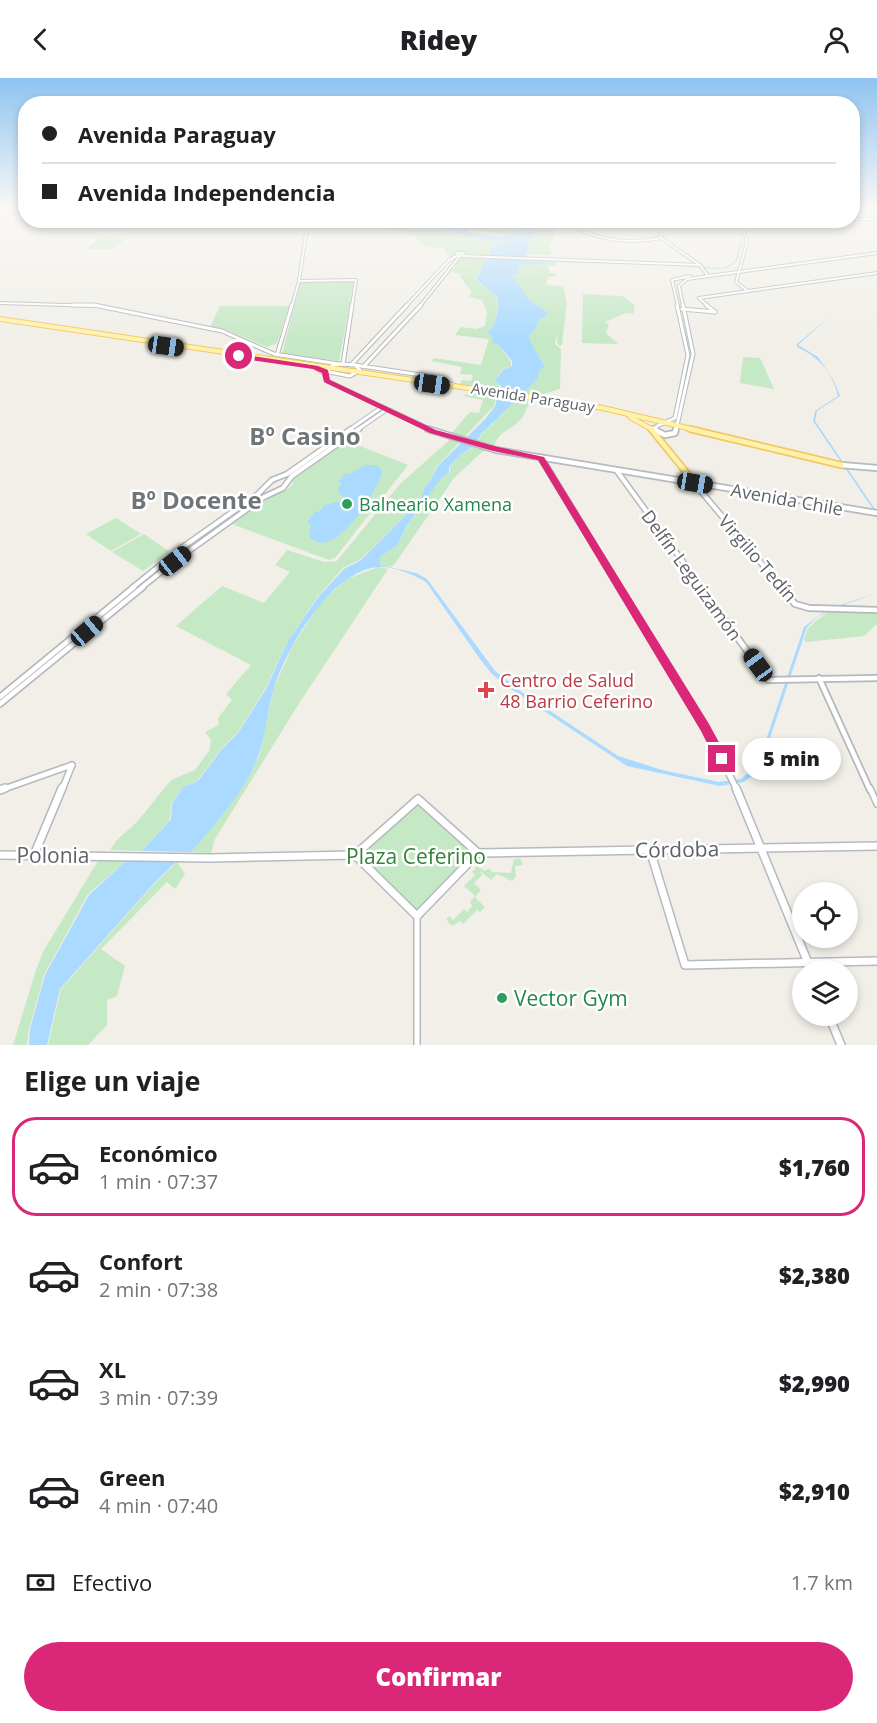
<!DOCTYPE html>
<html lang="es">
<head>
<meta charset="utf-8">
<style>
	:root { --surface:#fff; --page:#f2f2f2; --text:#202124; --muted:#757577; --line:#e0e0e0; --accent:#db2777 }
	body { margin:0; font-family:"Open Sans",sans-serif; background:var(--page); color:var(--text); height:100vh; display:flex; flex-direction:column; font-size:22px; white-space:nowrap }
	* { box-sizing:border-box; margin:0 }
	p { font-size:20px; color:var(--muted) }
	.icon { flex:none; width:33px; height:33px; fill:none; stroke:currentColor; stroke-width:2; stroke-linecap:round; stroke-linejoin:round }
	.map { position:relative; height:967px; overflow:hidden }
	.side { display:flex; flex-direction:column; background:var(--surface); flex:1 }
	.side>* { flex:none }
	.banner { position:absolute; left:18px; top:18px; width:842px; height:132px; border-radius:24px; box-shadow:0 3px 9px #0003; display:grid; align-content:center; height:132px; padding:0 24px; background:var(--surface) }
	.tools { position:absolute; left:792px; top:804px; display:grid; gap:12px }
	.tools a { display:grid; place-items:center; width:66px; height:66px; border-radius:50%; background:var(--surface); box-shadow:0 3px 9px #0003; font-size:30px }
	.end { position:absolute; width:27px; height:27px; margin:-14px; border:8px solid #db2777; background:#fff; box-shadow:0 0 0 3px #fff }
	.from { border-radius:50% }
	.bubble { position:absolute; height:42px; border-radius:21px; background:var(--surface); box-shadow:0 3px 9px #0003; font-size:20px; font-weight:800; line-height:42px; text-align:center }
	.car { position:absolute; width:18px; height:36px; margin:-18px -9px; border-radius:8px; box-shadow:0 0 4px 2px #0007; background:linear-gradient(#222 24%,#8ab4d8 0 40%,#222 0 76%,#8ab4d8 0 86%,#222 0) }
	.banner b { display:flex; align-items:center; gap:21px; height:57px; font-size:22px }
	.banner b+b { border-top:2px solid var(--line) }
	.banner i { width:15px; height:15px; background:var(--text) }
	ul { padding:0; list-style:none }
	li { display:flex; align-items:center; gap:18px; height:99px; margin:0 12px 9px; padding:0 12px; border:3px solid transparent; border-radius:24px }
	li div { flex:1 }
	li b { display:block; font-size:22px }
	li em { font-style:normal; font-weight:800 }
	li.active { border-color:var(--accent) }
	li>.icon { width:54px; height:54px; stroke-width:1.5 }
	h2 { padding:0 24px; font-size:27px; line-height:72px }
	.pay { display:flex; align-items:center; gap:15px; height:66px; padding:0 24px; font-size:22px }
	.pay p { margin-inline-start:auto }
	.action { display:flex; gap:12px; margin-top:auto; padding:12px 24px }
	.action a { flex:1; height:69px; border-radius:36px; background:var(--accent); color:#fff; font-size:24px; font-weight:800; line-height:69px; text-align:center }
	header { display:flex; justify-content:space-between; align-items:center; height:78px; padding:0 24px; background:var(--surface); font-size:27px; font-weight:800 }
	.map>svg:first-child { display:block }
	.green { fill:#c5e8c5 }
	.water { fill:#aadaff }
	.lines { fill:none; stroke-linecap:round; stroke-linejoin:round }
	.tertiary-far4-casing { stroke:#b5b8bc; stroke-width:4 }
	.tertiary-far3-casing { stroke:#b5b8bc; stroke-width:5 }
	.tertiary-far2-casing { stroke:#b5b8bc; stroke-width:7 }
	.tertiary-far1-casing { stroke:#b5b8bc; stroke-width:8 }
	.tertiary-casing { stroke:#b5b8bc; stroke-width:8 }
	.secondary-far4-casing { stroke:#b6babf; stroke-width:4 }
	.secondary-far3-casing { stroke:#b6babf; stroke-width:5 }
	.secondary-far2-casing { stroke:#b6babf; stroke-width:8 }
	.secondary-far1-casing { stroke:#b6babf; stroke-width:8 }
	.secondary-casing { stroke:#b6babf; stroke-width:10 }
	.primary-far1-casing { stroke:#f2c960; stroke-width:6 }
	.primary-casing { stroke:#f2c960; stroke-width:8 }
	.tertiary-far4 { stroke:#fff; stroke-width:2 }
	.tertiary-far3 { stroke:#fff; stroke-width:3 }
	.tertiary-far2 { stroke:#fff; stroke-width:4 }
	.tertiary-far1 { stroke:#fff; stroke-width:4.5 }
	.tertiary { stroke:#fff; stroke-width:5 }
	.secondary-far4 { stroke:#fff; stroke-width:2 }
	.secondary-far3 { stroke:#fff; stroke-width:3 }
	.secondary-far2 { stroke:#fff; stroke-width:4.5 }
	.secondary-far1 { stroke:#fff; stroke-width:5 }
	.secondary { stroke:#fff; stroke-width:7 }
	.primary-far1 { stroke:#fff2af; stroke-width:4 }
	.primary { stroke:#fff2af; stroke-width:4.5 }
	.route { fill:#db2777 }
	.leisure-dot { fill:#2e9e5b; stroke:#fff; stroke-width:2 }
	.health-dot { fill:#e0444e; stroke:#fff; stroke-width:2 }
	.labels { text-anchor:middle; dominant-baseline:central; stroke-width:5; stroke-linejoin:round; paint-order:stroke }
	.far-street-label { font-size:15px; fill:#5f6368; stroke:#fff }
	.street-label { font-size:18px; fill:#5f6368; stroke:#fff }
	.leisure-label { font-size:18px; fill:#27864d; stroke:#fff; text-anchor:start }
	.health-label { font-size:18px; fill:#be3a42; stroke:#fff; text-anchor:start }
	.near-street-label { font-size:21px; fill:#5f6368; stroke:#fff }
	.near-park-label { font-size:21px; fill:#348238; stroke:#fff }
	.near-leisure-label { font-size:21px; fill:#27864d; stroke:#fff; text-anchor:start }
	.district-label { font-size:24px; font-weight:bold; fill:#70757a; stroke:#fff }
</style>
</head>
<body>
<header><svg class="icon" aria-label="back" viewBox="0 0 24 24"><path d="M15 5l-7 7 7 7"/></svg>Ridey<svg class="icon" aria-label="person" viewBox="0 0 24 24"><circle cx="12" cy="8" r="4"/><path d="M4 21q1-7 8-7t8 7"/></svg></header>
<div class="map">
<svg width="877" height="967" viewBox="0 0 877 967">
	<rect width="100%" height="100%" fill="#f1efe8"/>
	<!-- green -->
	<g class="green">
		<path d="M375,143h58l2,4 32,12 36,7 -10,2 -5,7 5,3 -7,4 -11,19 21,17c3,15 0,25 -8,37l4,4 1,6 6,2 12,17v4l-9,4 -7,10 5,6v3l-40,-5 2,-4 9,1 2,-6 -13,-1 2,-7 -30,-6 2,-3 47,7 8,-26 -34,-4 6,-8 15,2 9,-3 2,-13 -5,-13 -13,-3 3,-5 -12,-15 1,-3 -10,-2 6,-7 -7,-6 -7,-11 -17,-1 -3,-4h-5l-2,-8 -12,-1 -1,-3h-16l-1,-6z"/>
		<polygon points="454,143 499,143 518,146 512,143 524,143 518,145 507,157 472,152"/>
		<polygon points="544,143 559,143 556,144 553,164 549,167 551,177 532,177 531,171 531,177 526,176 529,173 528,166 532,163 530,161 534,158 536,149 543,146"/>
		<polygon points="99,159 100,159 127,160 111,171 87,171"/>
		<path d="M536,184h21l-2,4h-7l2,7h5l1,3 -8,1 -2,8 17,1 4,17 -5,41 -2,2 -3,-3 1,-12 -3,13 6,5 -1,40 -20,6 -16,-2 14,-15 1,-8 6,-4c-6,-10 -15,-20 -16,-31l7,-7 2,-7 10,-6 -2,-4 -16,-11 -17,-22 1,-3 4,-2 -1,-5 5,-3z"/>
		<polygon points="301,203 354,203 339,283 282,276"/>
		<polygon points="583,216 622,218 635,227 633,236 626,235 605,244 609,247 606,255 618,266 582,265"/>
		<polygon points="220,228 289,228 277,265 267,269 227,252 210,249"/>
		<polygon points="743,279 760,280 774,311 740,305"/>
		<polygon points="472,314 497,317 494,328 436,389 431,402 424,410 423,416 414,429 361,481 343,490 318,518 289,561 265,611 238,654 221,671 197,703 183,709 171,726 170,741 142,773 110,772 117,762 137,744 171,702 195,692 209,673 211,662 205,654 219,647 218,640 232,622 226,616 251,587 176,548 222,508 264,525 290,494 275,487 287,472 324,484 337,483 400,406 454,358 450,357 470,334 479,335 483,322 463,318"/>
		<path d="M519,320l12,2c-4,6 -7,18 -13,22 -10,10 -20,9 -24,25l-12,5 -28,26 -60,87 -5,2 -9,-2v-8l17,-12 12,-22 34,-48 7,-2v-6l10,-12 15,-9 6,-11z"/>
		<polygon points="345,362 408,387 335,480 329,482 232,446 275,415 286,412 293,406 292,402"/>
		<polygon points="116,440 141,456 111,473 86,456"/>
		<polygon points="144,456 170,474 143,493 112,474"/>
		<polygon points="378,489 388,491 298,627 215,761 211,775 191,774 244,706 259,678 274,610 292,569 319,527 347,501"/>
		<polygon points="830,532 877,534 877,546 864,558 806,564 804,562 808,550"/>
		<polygon points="417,723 476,775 417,835 359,777"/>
		<polygon points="520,780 523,787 515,788 516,799 512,803 497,796 491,802 480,793 482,797 474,805 481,812 475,819 485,829 480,834 477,832 463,846 460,843 452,848 446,841 449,838 453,842 464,831 467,834 472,828 470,824 475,818 464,808 475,797 472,794 477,788 485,793 489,790 492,794 511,795 514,781"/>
		<polygon points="98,783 126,783 88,816 44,897 29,951 27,967 13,967 36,892 44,872"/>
		<polygon points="177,784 185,796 175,811 167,804 101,871 125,888 117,918 107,922 107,947 88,967 48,967 61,911 156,804"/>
	</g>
	<!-- water -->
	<g class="water">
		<path d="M433,143h20l17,6 -3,5 33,5 8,-2 17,-14h19l-1,3 -7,3 -2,9 -4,3 2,2 -4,3 1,7 -5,8 3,2 136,3 56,4 7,-1 9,-6 7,-23 -12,-17 13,17 -6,23 -10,7 -11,1 -53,-5 -106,-2 -35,3 -5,3 2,5 -5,2 -1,3 17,22 16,11 2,4 -10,6 -2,7 -7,7c1,11 11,21 16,32l-6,3 -1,8 -14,15 -24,-4 1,-3 -6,-6 8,-10 9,-4v-5l-13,-16 -6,-2 -1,-6 -4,-4c9,-12 11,-22 9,-36l-21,-18 10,-19 7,-4 -4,-3 4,-7 9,-2 -35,-7 -32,-12z"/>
		<path d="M830,238l-32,29 20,12 16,24 6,15 -23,15 -2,10 62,91v3l-64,-94 2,-10 23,-15c-5,-23 -20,-40 -41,-49v-3z"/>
		<path d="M498,317l21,3 -38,36 -7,12 -14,9 -11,12v6l-6,3 -35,48 -11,21 -17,12v8l36,8 11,6 68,92 28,22 95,63 44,14 57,12 22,-3 17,-15 46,-137 24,-18 49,-16 -47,17 -11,6 -12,11 -48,144 -15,11 -24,4 -93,-20 -119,-79 -16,-13 -12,-15 -54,-77c-13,-8 -33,-16 -47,-15 -47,2 -94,83 -105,122 -7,22 -8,46 -16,67 -13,36 -43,68 -67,96l-49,-1 29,-32 1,-15 11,-17 15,-6 23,-31 17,-17 28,-44 23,-50 30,-43 25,-27 17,-9 53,-53 9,-13 1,-6 7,-8 6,-13 49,-49 9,-12z"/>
		<path d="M365,387h10l6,4 1,4c-5,19 -50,92 -73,63l2,-11 -4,-3 8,-10h4l6,-7 16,-4 3,-3 -7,-8 5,-6 -4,-2 8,-9h5z"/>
		<polygon points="126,783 176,784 156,803 60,911 47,967 29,967 30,951 45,897 89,817"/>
	</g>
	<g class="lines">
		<defs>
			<g id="tertiary-far4">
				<polyline points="852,141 877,141"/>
				<path d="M561,142c32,19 63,26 100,18"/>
				<polygon points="456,175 462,175 464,177 459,178"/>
				<polyline points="463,178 700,187"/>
				<polyline points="738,194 877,175"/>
				<polyline points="299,203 356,202 352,228"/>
				<polyline points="748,213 877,195"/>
				<polyline points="0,225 99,228"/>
				<polyline points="292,228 299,203 308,142"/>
				<polyline points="406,228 449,182 457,178"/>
				<polyline points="420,228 460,178"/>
			</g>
			<g id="tertiary-far3">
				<polyline points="72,227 94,227 222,253 274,276 339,286"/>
				<polyline points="277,277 292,227"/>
				<polyline points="343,286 352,227"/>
				<polyline points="351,287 407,227"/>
				<polyline points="363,289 421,227"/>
				<polyline points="349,352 382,329"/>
				<polyline points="357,352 386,332"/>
			</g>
			<g id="tertiary-far2">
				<polyline points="617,393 702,510"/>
				<polyline points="695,406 782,510"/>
				<polyline points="132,510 180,471 258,416 272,402 287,396 351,351"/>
				<polyline points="141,510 175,483 264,419 283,410 292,398 359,351"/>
			</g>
			<g id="tertiary-far1">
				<polyline points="701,509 768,602 877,600"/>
				<polyline points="781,509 795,526 809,530 877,532"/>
				<polyline points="819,600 870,712"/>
				<polyline points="0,619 134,509"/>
				<polyline points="0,626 143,509"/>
			</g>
			<g id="tertiary">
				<polyline points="870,710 877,726"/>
				<polyline points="417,838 417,967"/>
			</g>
			<g id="secondary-far4">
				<polyline points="660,142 661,160 700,187 708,198"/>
				<polyline points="733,142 746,158 747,164 736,204 748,213"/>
				<polyline points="699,220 748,213"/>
				<polyline points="699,220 708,228"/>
				<polyline points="678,228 672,202 690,198"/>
				<polyline points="683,228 679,208 687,201 738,194"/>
			</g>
			<g id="secondary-far3">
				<polyline points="706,227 715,234"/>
				<polyline points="682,231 715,234"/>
				<polygon points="341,286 355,287 360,292 350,298 329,294 328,292 333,287"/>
				<polyline points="355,287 434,299 456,308"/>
				<polyline points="328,292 325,298 327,303 432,352"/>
				<polyline points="651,350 656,352"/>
				<polyline points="654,352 657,348 675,340 688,277 677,227"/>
				<polyline points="676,352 693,276 683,227"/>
			</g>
			<g id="secondary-far2">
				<polyline points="428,351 496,372 877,435"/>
				<polyline points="653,351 665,357 675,355 676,351"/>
				<polyline points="654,353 655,351"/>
				<polyline points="541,380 620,510"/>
				<polyline points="841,387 877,390"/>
			</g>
			<g id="secondary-far1">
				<polyline points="619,509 713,664 737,712"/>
				<polyline points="1,712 72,687"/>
				<polyline points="62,712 72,687"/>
			</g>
			<g id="secondary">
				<polyline points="736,710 811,892"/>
				<polyline points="0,712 5,710"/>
				<polygon points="418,721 478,775 417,838 355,777"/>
				<polyline points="650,772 685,887 877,883"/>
				<polyline points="478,775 877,768"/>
				<polyline points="0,777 210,780 355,777"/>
				<polyline points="34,777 62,710"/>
				<polyline points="829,938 841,967"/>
			</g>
			<g id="primary-far1">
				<polyline points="0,241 603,330 696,352"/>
				<polyline points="317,290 326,296"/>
				<polyline points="630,339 653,352"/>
			</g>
			<g id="primary">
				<polyline points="651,351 695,405"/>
				<polyline points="690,351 841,387"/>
			</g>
		</defs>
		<!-- tertiary-far4 casing -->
		<use href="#tertiary-far4" class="tertiary-far4-casing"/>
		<!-- tertiary-far3 casing -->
		<use href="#tertiary-far3" class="tertiary-far3-casing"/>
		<!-- tertiary-far2 casing -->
		<use href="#tertiary-far2" class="tertiary-far2-casing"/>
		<!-- tertiary-far1 casing -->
		<use href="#tertiary-far1" class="tertiary-far1-casing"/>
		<!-- tertiary casing -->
		<use href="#tertiary" class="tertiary-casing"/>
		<!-- secondary-far4 casing -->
		<use href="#secondary-far4" class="secondary-far4-casing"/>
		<!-- secondary-far3 casing -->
		<use href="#secondary-far3" class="secondary-far3-casing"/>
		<!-- secondary-far2 casing -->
		<use href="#secondary-far2" class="secondary-far2-casing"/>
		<!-- secondary-far1 casing -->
		<use href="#secondary-far1" class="secondary-far1-casing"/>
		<!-- secondary casing -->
		<use href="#secondary" class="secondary-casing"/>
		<!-- primary-far1 casing -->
		<use href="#primary-far1" class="primary-far1-casing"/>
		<!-- primary casing -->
		<use href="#primary" class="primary-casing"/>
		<!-- tertiary-far4 -->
		<use href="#tertiary-far4" class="tertiary-far4"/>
		<!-- tertiary-far3 -->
		<use href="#tertiary-far3" class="tertiary-far3"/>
		<!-- tertiary-far2 -->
		<use href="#tertiary-far2" class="tertiary-far2"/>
		<!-- tertiary-far1 -->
		<use href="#tertiary-far1" class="tertiary-far1"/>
		<!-- tertiary -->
		<use href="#tertiary" class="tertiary"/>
		<!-- secondary-far4 -->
		<use href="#secondary-far4" class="secondary-far4"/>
		<!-- secondary-far3 -->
		<use href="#secondary-far3" class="secondary-far3"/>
		<!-- secondary-far2 -->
		<use href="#secondary-far2" class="secondary-far2"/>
		<!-- secondary-far1 -->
		<use href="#secondary-far1" class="secondary-far1"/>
		<!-- secondary -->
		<use href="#secondary" class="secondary"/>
		<!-- primary-far1 -->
		<use href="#primary-far1" class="primary-far1"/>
		<!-- primary -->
		<use href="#primary" class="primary"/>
	</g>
	<!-- sky -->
	<linearGradient id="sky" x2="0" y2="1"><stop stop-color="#8fc3f1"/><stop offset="0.49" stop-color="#f9f8f5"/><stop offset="1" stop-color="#f9f8f5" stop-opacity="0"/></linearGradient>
	<rect width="877" height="265" fill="url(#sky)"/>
	<!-- route -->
	<polygon class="route" points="239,276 318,288 328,292 330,302 436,352 498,369 544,379 709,646 728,681 726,685 717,685 701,653 538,382 493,373 430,355 324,304 322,295 313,291 236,280"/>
	<!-- markers -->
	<g class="leisure-dot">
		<circle cx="347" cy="426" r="6"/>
		<circle cx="502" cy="920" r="6"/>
	</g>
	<path class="health-dot" d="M483 603h6v6h6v6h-6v6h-6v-6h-6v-6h6z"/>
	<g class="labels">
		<!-- far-street labels -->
		<g class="far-street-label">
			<text transform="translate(533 319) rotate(9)">Avenida Paraguay</text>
		</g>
		<!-- street labels -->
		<g class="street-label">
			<text transform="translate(787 421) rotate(10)">Avenida Chile</text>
			<text transform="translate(758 480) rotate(49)">Virgilio Tedín</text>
			<text transform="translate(692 497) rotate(54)">Delfín Leguizamón</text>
		</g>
		<!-- leisure labels -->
		<g class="leisure-label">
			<text x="359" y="426">Balneario Xamena</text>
		</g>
		<!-- health labels -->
		<g class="health-label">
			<text x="500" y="602">Centro de Salud<tspan x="500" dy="21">48 Barrio Ceferino</tspan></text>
		</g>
		<!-- near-street labels -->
		<g class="near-street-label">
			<text transform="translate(677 771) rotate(-1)">Córdoba</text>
			<text x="53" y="777">Polonia</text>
		</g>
		<!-- near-park labels -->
		<g class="near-park-label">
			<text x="416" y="778">Plaza Ceferino</text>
		</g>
		<!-- near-leisure labels -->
		<g class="near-leisure-label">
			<text x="514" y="920">Vector Gym</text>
		</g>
		<!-- district labels -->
		<g class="district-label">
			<text x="305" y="357">Bº Casino</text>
			<text x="196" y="421">Bº Docente</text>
		</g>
	</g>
</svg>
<div class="tools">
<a><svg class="icon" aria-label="locate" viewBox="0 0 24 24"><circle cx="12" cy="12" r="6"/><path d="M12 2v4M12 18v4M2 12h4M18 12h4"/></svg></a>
<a><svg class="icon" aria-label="layers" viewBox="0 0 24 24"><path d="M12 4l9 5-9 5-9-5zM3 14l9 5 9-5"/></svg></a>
</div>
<i class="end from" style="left:239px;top:278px"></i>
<i class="end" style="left:722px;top:681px"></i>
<div class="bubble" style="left:742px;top:660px;width:99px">5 min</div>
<i class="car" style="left:166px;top:268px;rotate:98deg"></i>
<i class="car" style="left:432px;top:306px;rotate:98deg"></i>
<i class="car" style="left:695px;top:405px;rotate:99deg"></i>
<i class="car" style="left:175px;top:483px;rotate:52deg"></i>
<i class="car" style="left:87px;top:553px;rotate:50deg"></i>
<i class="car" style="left:758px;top:587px;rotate:324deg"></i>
<div class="banner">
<b><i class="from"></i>Avenida Paraguay</b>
<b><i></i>Avenida Independencia</b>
</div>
</div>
<section class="side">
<h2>Elige un viaje</h2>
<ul>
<li class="active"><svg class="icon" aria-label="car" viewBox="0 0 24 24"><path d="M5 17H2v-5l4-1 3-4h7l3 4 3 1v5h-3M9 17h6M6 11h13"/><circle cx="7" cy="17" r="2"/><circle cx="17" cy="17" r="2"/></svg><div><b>Económico</b><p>1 min · 07:37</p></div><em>$1,760</em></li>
<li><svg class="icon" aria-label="car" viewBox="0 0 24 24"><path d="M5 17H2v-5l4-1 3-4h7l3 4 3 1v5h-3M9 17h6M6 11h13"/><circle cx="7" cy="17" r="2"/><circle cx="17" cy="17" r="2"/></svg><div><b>Confort</b><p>2 min · 07:38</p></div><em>$2,380</em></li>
<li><svg class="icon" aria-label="car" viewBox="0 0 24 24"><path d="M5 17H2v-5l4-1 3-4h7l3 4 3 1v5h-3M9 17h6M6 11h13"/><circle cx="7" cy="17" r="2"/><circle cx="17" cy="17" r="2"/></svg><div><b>XL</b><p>3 min · 07:39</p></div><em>$2,990</em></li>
<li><svg class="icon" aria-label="car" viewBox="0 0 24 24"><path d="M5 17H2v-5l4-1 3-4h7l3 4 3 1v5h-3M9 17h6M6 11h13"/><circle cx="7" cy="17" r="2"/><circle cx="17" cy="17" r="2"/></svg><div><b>Green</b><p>4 min · 07:40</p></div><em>$2,910</em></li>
</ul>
<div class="pay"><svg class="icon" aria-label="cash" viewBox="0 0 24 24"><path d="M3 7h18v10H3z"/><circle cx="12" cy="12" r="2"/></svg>Efectivo<p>1.7 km</p></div>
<div class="action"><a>Confirmar</a></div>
</section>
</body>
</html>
